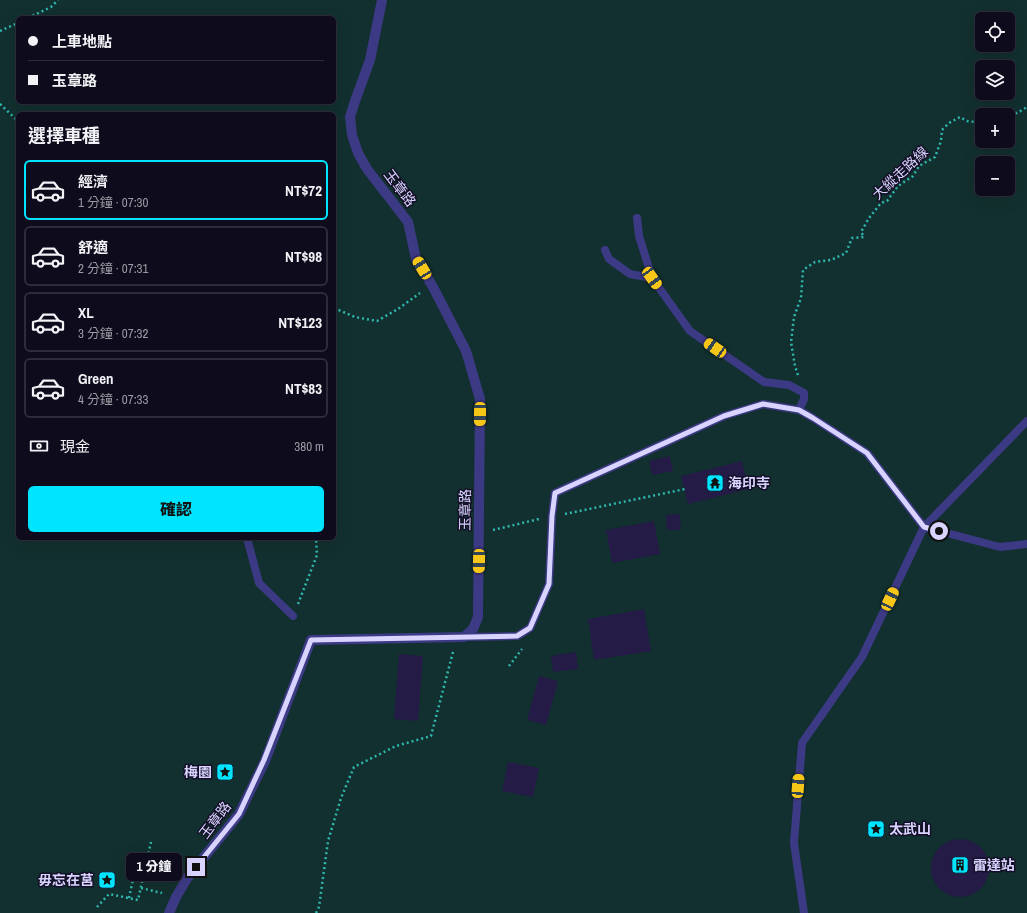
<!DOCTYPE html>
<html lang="zh-TW">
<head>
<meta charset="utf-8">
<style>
	:root { --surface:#0e0b1c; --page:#1c1929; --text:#f1f3f6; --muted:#9b9ba3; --line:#2e2b3b; --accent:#00e5ff }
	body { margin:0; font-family:"Archivo Narrow","Noto Sans TC",sans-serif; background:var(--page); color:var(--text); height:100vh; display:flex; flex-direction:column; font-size:15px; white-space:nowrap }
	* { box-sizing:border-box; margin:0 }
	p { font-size:13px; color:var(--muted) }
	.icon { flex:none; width:22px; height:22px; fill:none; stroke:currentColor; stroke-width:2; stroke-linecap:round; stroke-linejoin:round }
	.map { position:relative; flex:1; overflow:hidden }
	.drawer { position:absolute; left:16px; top:112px; width:320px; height:428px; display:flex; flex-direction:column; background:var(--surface); border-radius:6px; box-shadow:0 4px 16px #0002,0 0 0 1px var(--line) }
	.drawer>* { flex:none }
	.banner { position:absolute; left:16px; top:16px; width:320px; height:88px; border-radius:6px; box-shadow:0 4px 16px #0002,0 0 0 1px var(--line); display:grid; align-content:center; height:88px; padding:0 12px; background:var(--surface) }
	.fabs { position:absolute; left:975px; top:12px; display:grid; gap:8px }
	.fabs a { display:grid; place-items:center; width:40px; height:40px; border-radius:6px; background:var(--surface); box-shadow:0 4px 16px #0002,0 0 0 1px var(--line); font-size:20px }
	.end { position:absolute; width:18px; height:18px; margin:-9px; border:5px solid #d9d4ff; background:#111; box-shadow:0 0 0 2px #111 }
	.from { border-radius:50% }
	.bubble { position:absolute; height:28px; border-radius:6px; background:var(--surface); box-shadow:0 4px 16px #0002,0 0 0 1px var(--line); font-size:13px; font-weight:800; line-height:28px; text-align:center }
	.car { position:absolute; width:12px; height:24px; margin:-12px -6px; border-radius:5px; box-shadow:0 0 3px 1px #0007; background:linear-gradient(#f5c518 24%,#345 0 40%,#f5c518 0 76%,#345 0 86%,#f5c518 0) }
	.banner b { display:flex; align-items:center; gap:14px; height:38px; font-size:15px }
	.banner b+b { border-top:1px solid var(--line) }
	.banner i { width:10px; height:10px; background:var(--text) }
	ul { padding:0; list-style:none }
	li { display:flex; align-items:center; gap:12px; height:60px; margin:0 8px 6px; padding:0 4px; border:2px solid var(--line); border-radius:6px }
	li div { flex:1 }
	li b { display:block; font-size:15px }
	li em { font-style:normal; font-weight:800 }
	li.on { border-color:var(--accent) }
	li>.icon { width:36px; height:36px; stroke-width:1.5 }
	h2 { padding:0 12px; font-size:18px; line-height:48px }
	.pay { display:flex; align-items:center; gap:10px; height:44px; padding:0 12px; font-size:15px }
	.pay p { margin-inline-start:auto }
	.primary-button { display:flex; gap:8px; margin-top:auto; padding:8px 12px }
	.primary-button a { flex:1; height:46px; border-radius:6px; background:var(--accent); color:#111; font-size:16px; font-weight:800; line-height:46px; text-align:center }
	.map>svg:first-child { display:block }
	.green { fill:#12302f; fill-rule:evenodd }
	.building { fill:#241b47 }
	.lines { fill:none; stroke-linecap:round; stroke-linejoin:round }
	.path { stroke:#2fb8b0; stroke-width:2.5; stroke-dasharray:2 3; stroke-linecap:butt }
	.service { stroke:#3d3a85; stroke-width:8 }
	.minor { stroke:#3d3a85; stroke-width:10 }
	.route { stroke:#d9d4ff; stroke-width:5 }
	.labels { text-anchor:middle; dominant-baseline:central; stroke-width:3; stroke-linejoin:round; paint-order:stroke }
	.street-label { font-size:14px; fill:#d9d4ff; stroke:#130f26 }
	.poi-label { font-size:14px; font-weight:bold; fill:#d9d4ff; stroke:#130f26; text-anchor:start }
</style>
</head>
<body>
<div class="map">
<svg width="1027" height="913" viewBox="0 0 1027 913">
	<rect width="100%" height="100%" fill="#130f26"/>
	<!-- green -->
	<path class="green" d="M0,0h1027v913h-1027zM18,18h316v84h-316zM982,19h26v26h-26zM982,67h26v26h-26zM18,114h316v424h-316zM982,115h26v26h-26zM982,163h26v26h-26z"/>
	<!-- building -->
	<g class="building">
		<polygon points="670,456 673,471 652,475 649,461"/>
		<polygon points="742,461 748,489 688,504 681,476"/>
		<polygon points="680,514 681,530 667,530 666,515"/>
		<polygon points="654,521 660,554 612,563 606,530"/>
		<polygon points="644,609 651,651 594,660 588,619"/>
		<polygon points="576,652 578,669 553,672 551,656"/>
		<polygon points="399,654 423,656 418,721 394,719"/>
		<polygon points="539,676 558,681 546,725 527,720"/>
		<polygon points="508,762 539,768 533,797 502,791"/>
		<circle cx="960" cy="868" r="29"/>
	</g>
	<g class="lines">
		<!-- path -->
		<g class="path">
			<polyline points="28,18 51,7 58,0"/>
			<polyline points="0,31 18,23"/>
			<polyline points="0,104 18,121"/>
			<polyline points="996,115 1002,112 1017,113 1027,107"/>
			<polyline points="334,308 355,317 377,321 398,309 420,293"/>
			<polyline points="798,375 795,366 791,342 794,317 801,298 803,270 815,262 831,260 846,253 852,238 864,237 861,232 869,218 881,203 887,201 898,186 913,176 919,166 935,157 941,141 942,130 949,123 960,117 967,121 982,123"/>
			<polyline points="565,514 685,489"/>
			<polyline points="493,530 539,519"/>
			<polyline points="298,604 317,555 316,538"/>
			<polyline points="509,666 522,649"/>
			<polyline points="141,888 162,893"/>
			<polyline points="129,898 135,870 144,871"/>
			<polyline points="97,907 109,894 138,900 151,842"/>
			<polyline points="316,913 319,907 328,841 341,798 354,767 396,746 431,736 453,652"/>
		</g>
		<!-- service -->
		<g class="service">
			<polyline points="637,218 639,236 652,278"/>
			<polyline points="605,250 609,259 630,274 652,278 690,331 764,382 789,385 804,393 804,399 799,410"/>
			<polyline points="247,538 259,583 293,616"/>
			<polyline points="464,637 517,636 530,628 549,584 552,516 555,493 724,416 763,404 799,410 813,418 867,453 924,527 1000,547 1027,544"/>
			<polyline points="804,913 794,843 802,743 862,657 924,527 1027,421"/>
		</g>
		<!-- minor -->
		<polyline class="minor" points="169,913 176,897 188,877 239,814 265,761 311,640 464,637 473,629 478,617 480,399 466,351 433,287 416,259 408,222 367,169 358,153 352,135 350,117 355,101 370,60 382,0"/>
	</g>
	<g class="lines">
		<!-- route -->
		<polyline class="route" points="196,867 239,814 264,760 311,640 517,636 530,628 549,584 552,516 555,493 724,416 763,404 799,410 813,418 867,453 924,527 939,531"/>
	</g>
	<!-- icons -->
	<defs>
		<symbol id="temple-square" viewBox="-11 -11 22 22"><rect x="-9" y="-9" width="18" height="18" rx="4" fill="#00e5ff" stroke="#130f26"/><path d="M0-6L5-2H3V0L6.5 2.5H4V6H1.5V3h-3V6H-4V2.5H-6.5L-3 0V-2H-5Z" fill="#111"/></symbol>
		<symbol id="sight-square" viewBox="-11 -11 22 22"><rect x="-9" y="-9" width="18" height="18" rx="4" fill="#00e5ff" stroke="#130f26"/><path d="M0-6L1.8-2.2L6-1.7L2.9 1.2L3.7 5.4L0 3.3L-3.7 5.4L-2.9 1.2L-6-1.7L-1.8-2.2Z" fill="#111"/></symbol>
		<symbol id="building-square" viewBox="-11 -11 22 22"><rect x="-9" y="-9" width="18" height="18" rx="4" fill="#00e5ff" stroke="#130f26"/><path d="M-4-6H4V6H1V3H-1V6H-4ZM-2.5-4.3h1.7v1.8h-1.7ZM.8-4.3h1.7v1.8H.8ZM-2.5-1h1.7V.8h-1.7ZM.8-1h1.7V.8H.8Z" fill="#111"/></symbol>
	</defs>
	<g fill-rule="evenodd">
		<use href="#temple-square" x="705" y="473" width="20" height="20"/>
		<use href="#sight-square" x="215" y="762" width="20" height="20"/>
		<use href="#sight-square" x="866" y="819" width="20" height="20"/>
		<use href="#building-square" x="950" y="855" width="20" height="20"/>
		<use href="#sight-square" x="97" y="870" width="20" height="20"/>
	</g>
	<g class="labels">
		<!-- street labels -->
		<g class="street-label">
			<text transform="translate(900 173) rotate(-43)">大縱走路線</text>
			<text transform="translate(400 188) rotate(53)">玉章路</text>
			<text transform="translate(465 510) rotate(-89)">玉章路</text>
			<text transform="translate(215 820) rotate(-53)">玉章路</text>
		</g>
		<!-- poi labels -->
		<g class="poi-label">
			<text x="728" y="483">海印寺</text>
			<text x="212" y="772" text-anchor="end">梅園</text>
			<text x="889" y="829">太武山</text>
			<text x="973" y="865">雷達站</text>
			<text x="94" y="880" text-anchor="end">毋忘在莒</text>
		</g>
	</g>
</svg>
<div class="fabs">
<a><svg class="icon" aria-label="locate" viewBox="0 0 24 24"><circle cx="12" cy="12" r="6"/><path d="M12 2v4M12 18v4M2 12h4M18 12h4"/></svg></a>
<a><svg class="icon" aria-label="layers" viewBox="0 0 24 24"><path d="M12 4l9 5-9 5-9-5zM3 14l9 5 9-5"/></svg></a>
<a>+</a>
<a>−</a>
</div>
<i class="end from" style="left:939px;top:531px"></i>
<i class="end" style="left:196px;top:867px"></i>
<div class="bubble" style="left:126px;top:853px;width:56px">1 分鐘</div>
<i class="car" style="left:422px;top:268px;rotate:329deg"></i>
<i class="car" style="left:652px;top:278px;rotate:144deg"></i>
<i class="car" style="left:715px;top:348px;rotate:304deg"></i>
<i class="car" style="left:480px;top:414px;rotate:181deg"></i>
<i class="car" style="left:479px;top:561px;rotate:181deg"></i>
<i class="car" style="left:890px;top:599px;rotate:25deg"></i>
<i class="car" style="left:798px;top:786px;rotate:4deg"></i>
<div class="banner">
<b><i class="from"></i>上車地點</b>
<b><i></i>玉章路</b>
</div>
<section class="drawer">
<h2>選擇車種</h2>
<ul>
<li class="on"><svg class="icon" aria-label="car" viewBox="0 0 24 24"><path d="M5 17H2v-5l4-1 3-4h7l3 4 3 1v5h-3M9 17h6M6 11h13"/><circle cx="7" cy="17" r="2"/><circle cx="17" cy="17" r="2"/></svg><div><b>經濟</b><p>1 分鐘 · 07:30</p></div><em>NT$72</em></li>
<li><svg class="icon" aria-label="car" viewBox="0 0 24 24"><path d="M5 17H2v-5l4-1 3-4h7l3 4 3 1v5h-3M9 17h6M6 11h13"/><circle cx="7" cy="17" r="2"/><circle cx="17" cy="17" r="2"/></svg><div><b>舒適</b><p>2 分鐘 · 07:31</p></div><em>NT$98</em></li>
<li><svg class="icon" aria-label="car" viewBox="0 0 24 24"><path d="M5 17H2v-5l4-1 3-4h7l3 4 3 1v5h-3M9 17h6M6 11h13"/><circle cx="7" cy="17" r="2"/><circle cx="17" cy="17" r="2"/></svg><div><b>XL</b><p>3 分鐘 · 07:32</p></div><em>NT$123</em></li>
<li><svg class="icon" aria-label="car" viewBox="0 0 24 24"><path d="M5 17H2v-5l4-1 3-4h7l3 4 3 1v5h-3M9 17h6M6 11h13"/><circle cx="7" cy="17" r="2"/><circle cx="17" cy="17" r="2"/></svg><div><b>Green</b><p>4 分鐘 · 07:33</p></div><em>NT$83</em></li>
</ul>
<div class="pay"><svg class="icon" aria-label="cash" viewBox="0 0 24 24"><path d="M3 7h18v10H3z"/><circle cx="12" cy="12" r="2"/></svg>現金<p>380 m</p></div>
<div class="primary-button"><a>確認</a></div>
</section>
</div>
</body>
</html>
